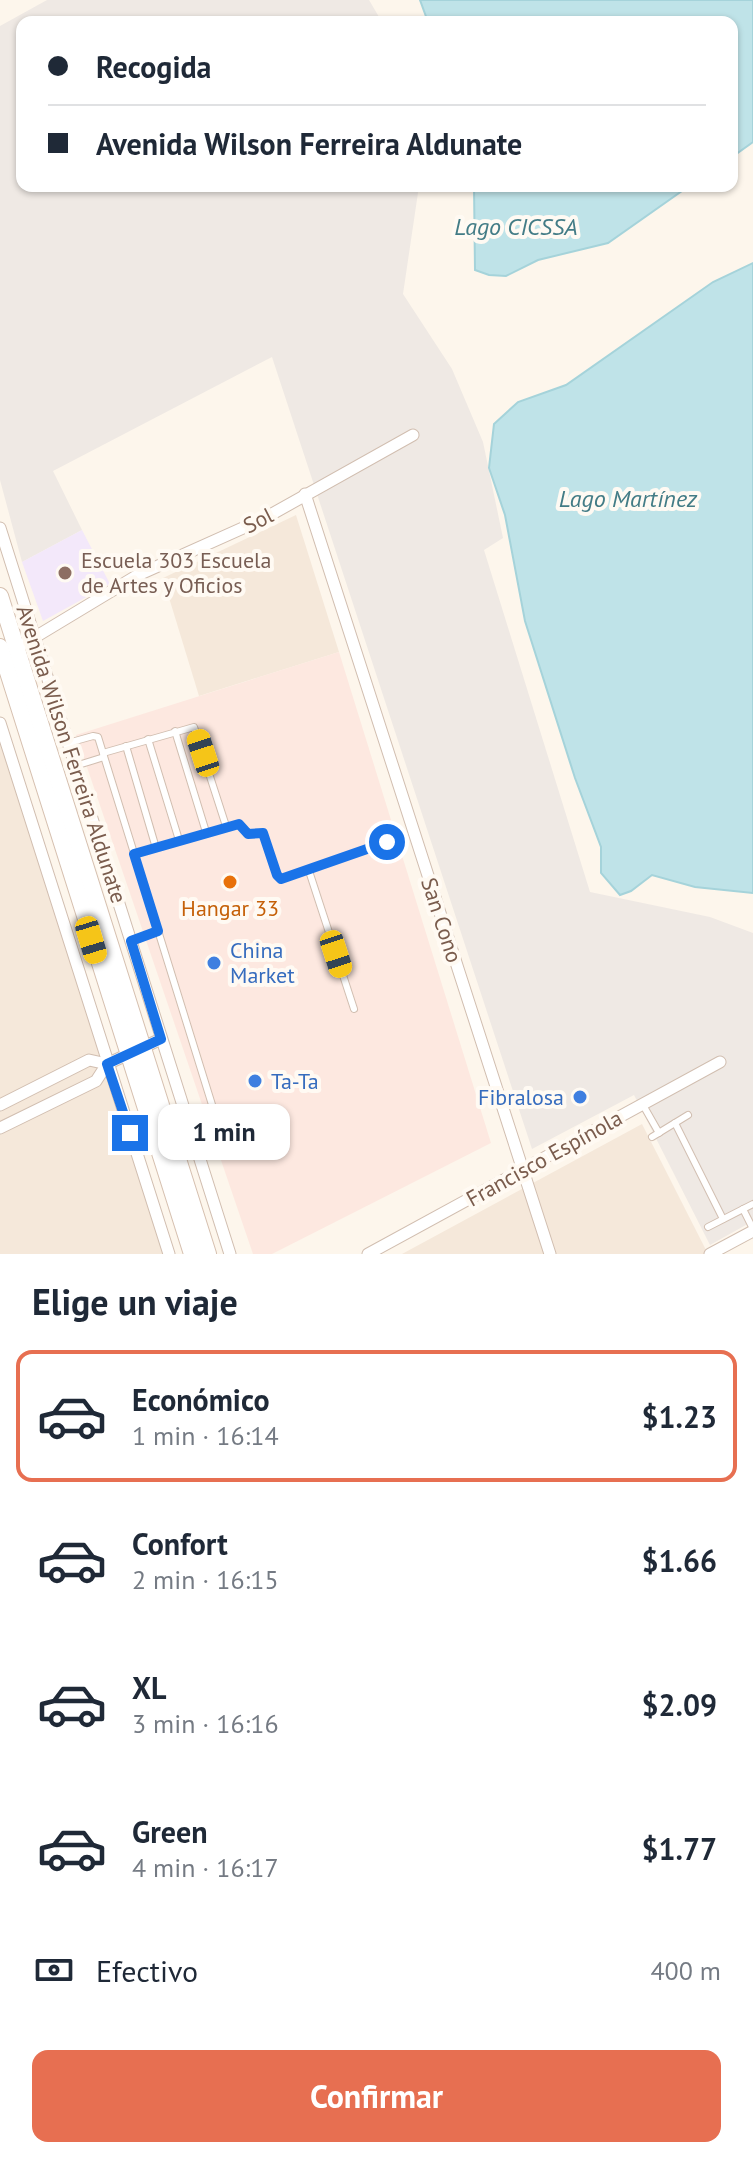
<!DOCTYPE html>
<html lang="es">
<head>
<meta charset="utf-8">
<style>
	:root { --surface:#fff; --page:#f2f2f3; --text:#1f2937; --muted:#747a83; --line:#e0e1e3; --accent:#e76f51 }
	body { margin:0; font-family:"PT Sans",sans-serif; background:var(--page); color:var(--text); height:100vh; display:flex; flex-direction:column; font-size:30px; white-space:nowrap }
	* { box-sizing:border-box; margin:0 }
	p { font-size:26px; color:var(--muted) }
	.icon { flex:none; width:44px; height:44px; fill:none; stroke:currentColor; stroke-width:2; stroke-linecap:round; stroke-linejoin:round }
	.map { position:relative; height:1254px; overflow:hidden }
	.drawer { display:flex; flex-direction:column; background:var(--surface); flex:1 }
	.drawer>* { flex:none }
	.hud { position:absolute; left:16px; top:16px; width:722px; height:176px; border-radius:16px; box-shadow:0 2px 6px #0004; display:grid; align-content:center; height:176px; padding:0 32px; background:var(--surface) }
	.end { position:absolute; width:36px; height:36px; margin:-18px; border:10px solid #1a73e8; background:#fff; box-shadow:0 0 0 4px #fff }
	.from { border-radius:50% }
	.bubble { position:absolute; height:56px; border-radius:16px; background:var(--surface); box-shadow:0 2px 6px #0004; font-size:26px; font-weight:600; line-height:56px; text-align:center }
	.car { position:absolute; width:24px; height:48px; margin:-24px -12px; border-radius:10px; box-shadow:0 0 6px 2px #0007; background:linear-gradient(#f5c518 24%,#345 0 40%,#f5c518 0 76%,#345 0 86%,#f5c518 0) }
	.hud b { display:flex; align-items:center; gap:28px; height:76px; font-size:30px }
	.hud b+b { border-top:2px solid var(--line) }
	.hud i { width:20px; height:20px; background:var(--text) }
	ul { padding:0; list-style:none }
	li { display:flex; align-items:center; gap:24px; height:132px; margin:0 16px 12px; padding:0 16px; border:4px solid transparent; border-radius:16px }
	li div { flex:1 }
	li b { display:block; font-size:30px }
	li em { font-style:normal; font-weight:600 }
	li.active { border-color:var(--accent) }
	li>.icon { width:72px; height:72px; stroke-width:1.5 }
	h2 { padding:0 32px; font-size:36px; line-height:96px }
	.pay { display:flex; align-items:center; gap:20px; height:88px; padding:0 32px; font-size:30px }
	.pay p { margin-inline-start:auto }
	.button { display:flex; gap:16px; margin-top:auto; padding:16px 32px }
	.button a { flex:1; height:92px; border-radius:16px; background:var(--accent); color:#fff; font-size:32px; font-weight:600; line-height:92px; text-align:center }
	.map>svg:first-child { display:block }
	.residential { fill:#f5e8da }
	.commercial { fill:#fde8e0 }
	.industrial { fill:#efe9e4 }
	.education { fill:#f3e8fa }
	.water { fill:#bfe3e8; stroke:#a5d3da; stroke-width:2 }
	.lines { fill:none; stroke-linecap:round; stroke-linejoin:round }
	.service-casing { stroke:#d1beb0; stroke-width:8 }
	.minor-casing { stroke:#d1beb0; stroke-width:13 }
	.secondary-casing { stroke:#d6c0b0; stroke-width:18 }
	.service { stroke:#fff; stroke-width:6 }
	.minor { stroke:#fff; stroke-width:11 }
	.secondary { stroke:#fff; stroke-width:16 }
	.route { stroke:#1a73e8; stroke-width:10 }
	.education-dot { fill:#8d6e63; stroke:#fffaf3; stroke-width:3 }
	.food-dot { fill:#e8710a; stroke:#fffaf3; stroke-width:3 }
	.shop-dot { fill:#3f7fe0; stroke:#fffaf3; stroke-width:3 }
	.labels { text-anchor:middle; dominant-baseline:central; stroke-width:8; stroke-linejoin:round; paint-order:stroke }
	.street-label { font-size:22px; fill:#7a5c4d; stroke:#fffaf3 }
	.education-label { font-size:22px; fill:#785e54; stroke:#fffaf3; text-anchor:start }
	.food-label { font-size:22px; fill:#c56008; stroke:#fffaf3 }
	.shop-label { font-size:22px; fill:#366cbe; stroke:#fffaf3; text-anchor:start }
	.water-label { font-size:24px; font-style:italic; fill:#437c86; stroke:#fffaf3 }
</style>
</head>
<body>
<div class="map">
<svg width="753" height="1254" viewBox="0 0 753 1254">
	<rect width="100%" height="100%" fill="#fdf6ec"/>
	<!-- residential -->
	<g class="residential">
		<polygon points="296,515 339,652 199,696 163,578"/>
		<polygon points="0,737 164,1254 0,1254"/>
		<polygon points="642,1124 708,1254 402,1254"/>
	</g>
	<!-- commercial -->
	<polygon class="commercial" points="339,652 491,1143 272,1254 253,1254 76,735"/>
	<!-- industrial -->
	<polygon class="industrial" points="47,0 369,0 382,22 22,22 22,186 419,186 403,294 452,369 483,442 503,538 484,550 590,892 710,917 753,933 753,1221 710,1245 634,1095 532,1149 272,357 53,471 82,530 22,562 0,480 0,26"/>
	<!-- education -->
	<polygon class="education" points="82,530 110,584 43,621 22,562"/>
	<!-- water -->
	<g class="water">
		<polygon points="420,0 753,0 753,142 732,157 732,22 428,22"/>
		<polygon points="474,186 689,186 608,243 538,260 506,276 489,275 475,270"/>
		<polygon points="753,263 753,893 695,887 652,875 631,891 620,895 601,873 601,847 575,778 525,621 505,515 489,468 494,424 518,402 566,385 713,282"/>
	</g>
	<g class="lines">
		<defs>
			<g id="service">
				<polyline points="175,731 206,832"/>
				<polyline points="148,739 179,840"/>
				<polyline points="68,743 93,736 98,737 222,1137"/>
				<polyline points="126,746 156,848"/>
				<polyline points="103,753 194,727 226,826"/>
				<polyline points="75,766 104,757"/>
				<polyline points="134,854 239,824 248,834 263,833 277,875 281,879 387,842"/>
				<polyline points="309,871 354,1009"/>
				<polyline points="132,941 158,931"/>
				<polyline points="643,1105 659,1133"/>
				<polyline points="675,1123 723,1219"/>
				<polyline points="652,1137 688,1115"/>
				<polyline points="743,1209 753,1229"/>
				<polyline points="708,1227 753,1204"/>
			</g>
			<g id="minor">
				<polyline points="305,494 550,1254"/>
				<polyline points="0,528 230,1254"/>
				<polyline points="17,648 138,575 263,519 413,435"/>
				<polyline points="0,723 169,1254"/>
				<polyline points="107,1064 161,1039"/>
				<polyline points="0,1105 89,1060 107,1064"/>
				<polyline points="0,1128 96,1081 107,1064"/>
				<polyline points="368,1254 720,1062"/>
				<polyline points="710,1254 753,1231"/>
			</g>
			<g id="secondary">
				<polyline points="0,596 208,1254"/>
				<polyline points="0,647 192,1254"/>
			</g>
		</defs>
		<!-- service casing -->
		<use href="#service" class="service-casing"/>
		<!-- minor casing -->
		<use href="#minor" class="minor-casing"/>
		<!-- secondary casing -->
		<use href="#secondary" class="secondary-casing"/>
		<!-- service -->
		<use href="#service" class="service"/>
		<!-- minor -->
		<use href="#minor" class="minor"/>
		<!-- secondary -->
		<use href="#secondary" class="secondary"/>
	</g>
	<g class="lines">
		<!-- route -->
		<polyline class="route" points="130,1133 107,1064 161,1039 131,941 158,931 134,854 239,824 248,834 263,833 277,875 281,879 387,842"/>
	</g>
	<!-- markers -->
	<circle class="education-dot" cx="65" cy="573" r="8"/>
	<circle class="food-dot" cx="230" cy="882" r="8"/>
	<g class="shop-dot">
		<circle cx="214" cy="963" r="8"/>
		<circle cx="255" cy="1081" r="8"/>
		<circle cx="580" cy="1097" r="8"/>
	</g>
	<g class="labels">
		<!-- street labels -->
		<g class="street-label">
			<text transform="translate(258 520) rotate(-27)">Sol</text>
			<text transform="translate(72 754) rotate(72)">Avenida Wilson Ferreira Aldunate</text>
			<text transform="translate(442 920) rotate(72)">San Cono</text>
			<text transform="translate(544 1158) rotate(-29)">Francisco Espínola</text>
		</g>
		<!-- education labels -->
		<g class="education-label">
			<text x="81" y="560">Escuela 303 Escuela<tspan x="81" dy="25">de Artes y Oficios</tspan></text>
		</g>
		<!-- food labels -->
		<g class="food-label">
			<text x="230" y="908">Hangar 33</text>
		</g>
		<!-- shop labels -->
		<g class="shop-label">
			<text x="230" y="950">China<tspan x="230" dy="25">Market</tspan></text>
			<text x="271" y="1081">Ta-Ta</text>
			<text x="564" y="1097" text-anchor="end">Fibralosa</text>
		</g>
		<!-- water labels -->
		<g class="water-label">
			<text x="516" y="226">Lago CICSSA</text>
			<text x="628" y="498">Lago Martínez</text>
		</g>
	</g>
</svg>
<i class="end from" style="left:387px;top:842px"></i>
<i class="end" style="left:130px;top:1133px"></i>
<div class="bubble" style="left:158px;top:1104px;width:132px">1 min</div>
<i class="car" style="left:203px;top:753px;rotate:342deg"></i>
<i class="car" style="left:91px;top:940px;rotate:163deg"></i>
<i class="car" style="left:336px;top:954px;rotate:162deg"></i>
<div class="hud">
<b><i class="from"></i>Recogida</b>
<b><i></i>Avenida Wilson Ferreira Aldunate</b>
</div>
</div>
<section class="drawer">
<h2>Elige un viaje</h2>
<ul>
<li class="active"><svg class="icon" aria-label="car" viewBox="0 0 24 24"><path d="M5 17H2v-5l4-1 3-4h7l3 4 3 1v5h-3M9 17h6M6 11h13"/><circle cx="7" cy="17" r="2"/><circle cx="17" cy="17" r="2"/></svg><div><b>Económico</b><p>1 min · 16:14</p></div><em>$1.23</em></li>
<li><svg class="icon" aria-label="car" viewBox="0 0 24 24"><path d="M5 17H2v-5l4-1 3-4h7l3 4 3 1v5h-3M9 17h6M6 11h13"/><circle cx="7" cy="17" r="2"/><circle cx="17" cy="17" r="2"/></svg><div><b>Confort</b><p>2 min · 16:15</p></div><em>$1.66</em></li>
<li><svg class="icon" aria-label="car" viewBox="0 0 24 24"><path d="M5 17H2v-5l4-1 3-4h7l3 4 3 1v5h-3M9 17h6M6 11h13"/><circle cx="7" cy="17" r="2"/><circle cx="17" cy="17" r="2"/></svg><div><b>XL</b><p>3 min · 16:16</p></div><em>$2.09</em></li>
<li><svg class="icon" aria-label="car" viewBox="0 0 24 24"><path d="M5 17H2v-5l4-1 3-4h7l3 4 3 1v5h-3M9 17h6M6 11h13"/><circle cx="7" cy="17" r="2"/><circle cx="17" cy="17" r="2"/></svg><div><b>Green</b><p>4 min · 16:17</p></div><em>$1.77</em></li>
</ul>
<div class="pay"><svg class="icon" aria-label="cash" viewBox="0 0 24 24"><path d="M3 7h18v10H3z"/><circle cx="12" cy="12" r="2"/></svg>Efectivo<p>400 m</p></div>
<div class="button"><a>Confirmar</a></div>
</section>
</body>
</html>
